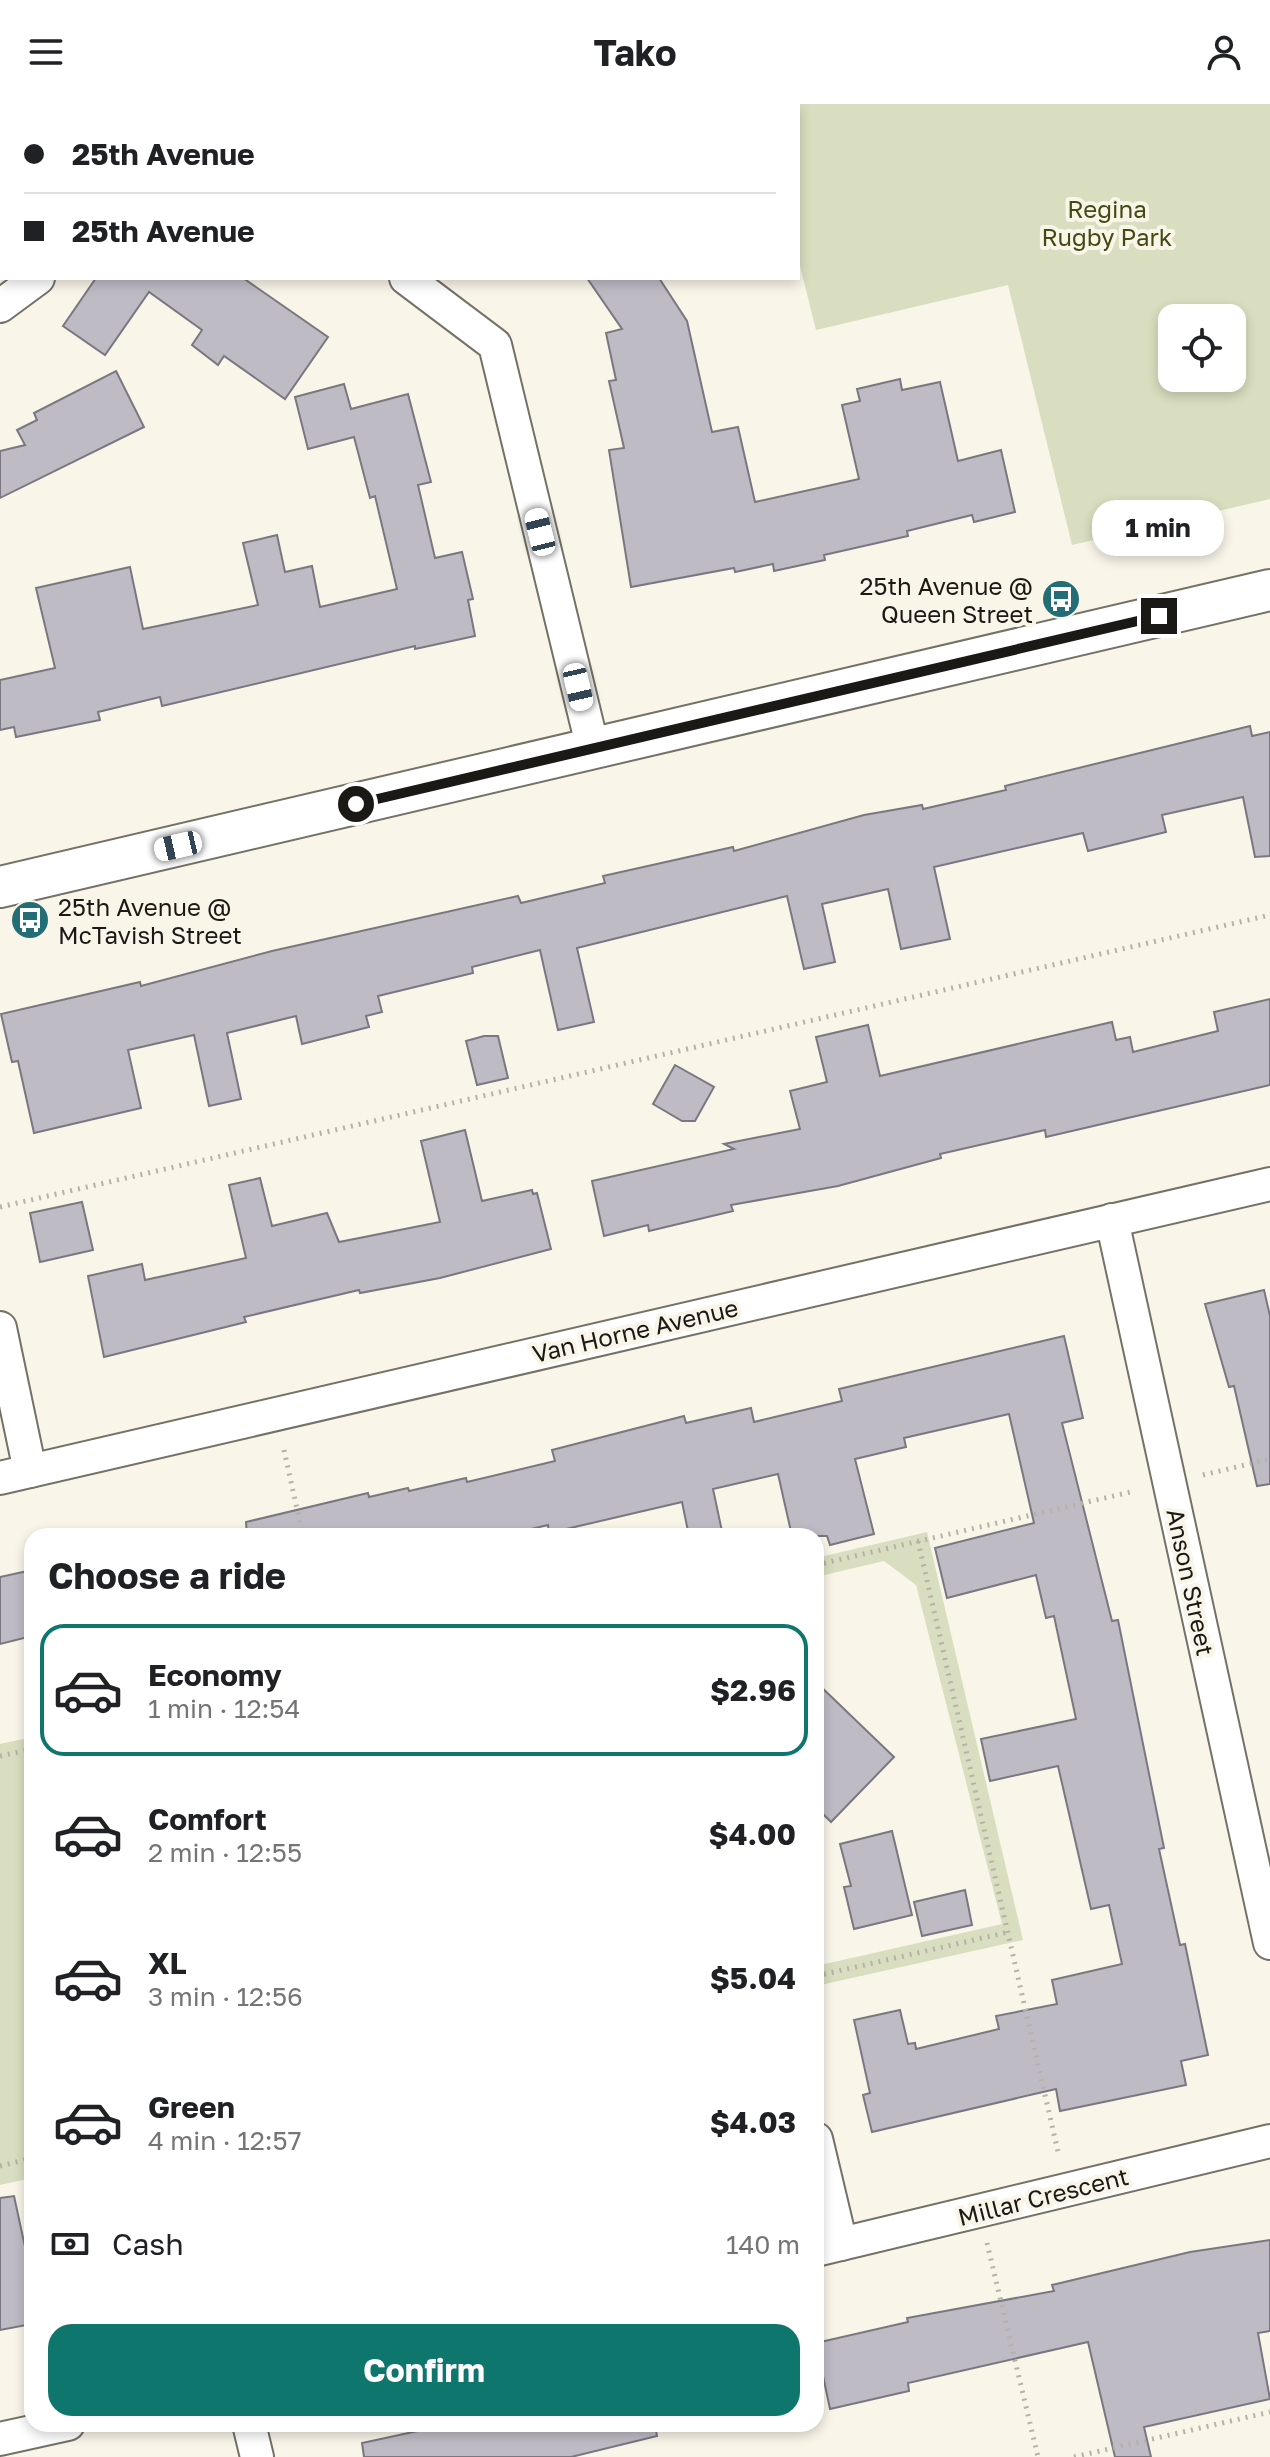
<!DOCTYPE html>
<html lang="en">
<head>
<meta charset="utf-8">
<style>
	:root { --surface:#fff; --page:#f6f6f6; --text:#202124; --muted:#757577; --line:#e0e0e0; --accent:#0f766e }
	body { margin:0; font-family:"Golos Text",sans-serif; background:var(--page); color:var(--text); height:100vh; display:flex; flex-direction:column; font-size:30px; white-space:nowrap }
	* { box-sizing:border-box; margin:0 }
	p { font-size:26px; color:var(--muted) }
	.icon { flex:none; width:44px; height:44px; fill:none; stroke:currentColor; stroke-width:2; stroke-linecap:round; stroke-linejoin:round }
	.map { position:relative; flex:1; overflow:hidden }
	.details { position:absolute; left:24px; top:1424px; width:800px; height:904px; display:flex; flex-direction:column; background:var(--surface); border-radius:24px; box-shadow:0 4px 12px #0003 }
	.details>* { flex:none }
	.guide { position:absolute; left:0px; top:0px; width:800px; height:176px; box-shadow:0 4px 12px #0003; display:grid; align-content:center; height:176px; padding:0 24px; background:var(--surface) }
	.fabs { position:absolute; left:1158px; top:200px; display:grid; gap:16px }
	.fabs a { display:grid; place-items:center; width:88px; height:88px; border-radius:16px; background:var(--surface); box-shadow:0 4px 12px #0003; font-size:40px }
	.end { position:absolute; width:36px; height:36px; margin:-18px; border:10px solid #1b1915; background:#fff; box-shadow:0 0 0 4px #fff }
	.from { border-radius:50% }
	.bubble { position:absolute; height:56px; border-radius:24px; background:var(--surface); box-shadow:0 4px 12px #0003; font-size:26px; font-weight:700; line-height:56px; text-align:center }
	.car { position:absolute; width:24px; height:48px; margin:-24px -12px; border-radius:10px; box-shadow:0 0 6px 2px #0007; background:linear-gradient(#fff 24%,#345 0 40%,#fff 0 76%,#345 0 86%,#fff 0) }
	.guide b { display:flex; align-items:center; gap:28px; height:76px; font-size:30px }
	.guide b+b { border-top:2px solid var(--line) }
	.guide i { width:20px; height:20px; background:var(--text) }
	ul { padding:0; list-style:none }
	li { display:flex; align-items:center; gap:24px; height:132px; margin:0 16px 12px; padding:0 8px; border:4px solid transparent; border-radius:24px }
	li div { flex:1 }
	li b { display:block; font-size:30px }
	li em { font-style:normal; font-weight:700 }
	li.selected { border-color:var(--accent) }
	li>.icon { width:72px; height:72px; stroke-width:1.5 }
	h2 { padding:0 24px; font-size:36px; line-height:96px }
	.pay { display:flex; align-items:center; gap:20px; height:88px; padding:0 24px; font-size:30px }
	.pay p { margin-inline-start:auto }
	.button { display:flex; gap:16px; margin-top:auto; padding:16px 24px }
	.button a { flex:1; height:92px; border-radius:24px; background:var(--accent); color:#fff; font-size:32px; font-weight:700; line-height:92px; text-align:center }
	header { display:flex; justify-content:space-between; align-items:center; height:104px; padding:0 24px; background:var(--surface); font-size:36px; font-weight:700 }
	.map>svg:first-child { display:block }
	.green { fill:#d9dec0; fill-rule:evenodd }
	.building { fill:#bebbc5; stroke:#7a7781; stroke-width:2 }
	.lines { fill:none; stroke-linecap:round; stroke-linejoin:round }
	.minor-casing { stroke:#757167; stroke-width:36 }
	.tertiary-casing { stroke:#757167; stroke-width:44 }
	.path { stroke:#b6b2a8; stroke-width:5; stroke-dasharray:2 6; stroke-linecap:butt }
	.minor { stroke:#fff; stroke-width:32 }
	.tertiary { stroke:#fff; stroke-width:40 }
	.route { stroke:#1b1915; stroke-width:10 }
	.labels { text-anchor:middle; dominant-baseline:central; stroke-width:8; stroke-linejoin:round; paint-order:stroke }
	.park-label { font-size:24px; fill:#444a12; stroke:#faf5e9 }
	.poi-label { font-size:24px; fill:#1b1915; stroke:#faf5e9; text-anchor:end }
	.street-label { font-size:24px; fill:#1b1915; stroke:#faf5e9 }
</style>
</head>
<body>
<header><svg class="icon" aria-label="menu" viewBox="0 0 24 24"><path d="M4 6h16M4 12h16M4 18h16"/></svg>Tako<svg class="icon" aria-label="person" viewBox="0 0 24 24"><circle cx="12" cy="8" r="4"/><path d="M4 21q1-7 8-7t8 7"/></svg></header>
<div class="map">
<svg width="1270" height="2353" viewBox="0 0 1270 2353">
	<rect width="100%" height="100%" fill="#faf5e9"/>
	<!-- green -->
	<g class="green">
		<path d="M677,0h593v395l-198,46 -64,-260 -192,45 -18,-72v-152zM1172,214h60v60h-60z"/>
		<polygon points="927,1428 1023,1836 816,1882 816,1862 1002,1820 916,1481 884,1457 816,1473 816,1454"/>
		<polygon points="32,1633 32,2074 0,2081 0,1640"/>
	</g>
	<!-- building -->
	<g class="building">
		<polygon points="96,174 243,174 328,233 285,295 224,252 218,261 192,241 202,226 149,188 105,251 63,222"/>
		<polygon points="587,174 659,174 687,217 712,328 738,323 755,398 859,375 842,301 860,297 857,285 900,275 902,286 940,278 958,357 1001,346 1015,408 974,418 972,411 907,427 908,432 824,451 825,456 774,467 773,460 735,468 734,464 631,483 609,346 624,344 609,277 616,276 606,229 622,225"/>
		<polygon points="116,267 144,323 0,394 0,347 25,341 17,326 37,316 34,309"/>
		<polygon points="344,280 351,305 408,290 431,378 418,381 435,454 462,448 473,495 468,496 475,532 415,545 415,542 162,602 160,593 98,608 100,616 16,633 14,623 0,626 0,576 55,564 36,484 130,463 143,525 258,501 243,439 277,431 285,468 312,462 320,503 397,485 375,392 370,394 354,333 308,345 295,293"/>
		<polygon points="1250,622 1252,632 1270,628 1270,752 1255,753 1243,693 1162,711 1166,728 1088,747 1083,729 934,763 950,835 901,845 888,785 822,800 835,858 804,865 787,792 577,844 594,918 558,926 540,846 472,863 473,869 378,892 382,908 366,912 369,923 302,940 296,912 227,929 241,995 209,1002 194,931 128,946 141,1004 34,1029 18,957 12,958 1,910 140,878 141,882 272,847 518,792 521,799 605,779 603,772 733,743 734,747 864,711 922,701 923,705 1006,686 1005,682"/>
		<polygon points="1270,895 1270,981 1046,1033 1045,1026 940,1050 941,1054 838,1082 731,1101 733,1107 649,1127 648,1121 604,1132 592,1077 734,1045 724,1040 800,1025 790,987 827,978 816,933 868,921 880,972 1112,918 1116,936 1130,933 1133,948 1218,927 1214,908"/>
		<polygon points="484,932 498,932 508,974 477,981 466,937"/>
		<polygon points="675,961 714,983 695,1017 682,1017 653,1000"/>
		<polygon points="465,1026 482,1097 532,1086 533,1090 537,1089 551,1145 440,1174 360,1189 359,1186 244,1213 246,1218 104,1253 88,1172 142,1160 145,1176 246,1154 229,1081 260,1074 272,1122 327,1109 339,1138 440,1118 421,1037"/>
		<polygon points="82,1098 93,1146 40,1158 30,1109"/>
		<polygon points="1264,1186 1270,1212 1270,1380 1257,1382 1234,1282 1229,1283 1205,1200"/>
		<polygon points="1064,1232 1083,1314 1062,1319 1112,1517 1118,1516 1164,1744 1159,1745 1180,1841 1185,1840 1208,1951 1181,1957 1186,1981 1060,2007 1056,1985 872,2028 863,1991 870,1989 854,1916 900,1906 908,1940 915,1939 916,1945 999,1925 996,1912 1057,1900 1052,1876 1122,1860 1109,1801 1091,1805 1058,1662 990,1677 981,1635 1076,1615 1054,1512 1046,1514 1036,1471 947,1494 935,1444 1034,1419 1009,1310 904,1334 906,1343 855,1355 874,1430 830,1441 827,1432 792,1432 778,1370 713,1385 723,1432 689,1432 682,1398 549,1429 548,1421 502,1432 247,1432 246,1418 368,1389 369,1393 408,1384 409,1387 466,1374 467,1378 555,1357 552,1346 684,1312 686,1319 751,1304 754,1318 842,1297 839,1285"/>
		<polygon points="32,1466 32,1532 0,1540 0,1473"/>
		<polygon points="816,1578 894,1653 831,1718 816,1703"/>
		<polygon points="892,1727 912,1811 854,1825 844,1783 851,1782 840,1740"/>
		<polygon points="965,1786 972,1821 922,1832 914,1798"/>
		<polygon points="14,2092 32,2175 32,2220 0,2226 0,2094"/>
		<polygon points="1270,2136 1270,2227 1258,2229 1270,2295 1144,2323 1151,2353 1115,2353 1088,2238 908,2279 909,2287 830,2305 816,2239 908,2218 907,2214 1054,2187 1052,2181 1190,2148"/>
		<polygon points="450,2320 655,2320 657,2332 571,2353 364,2353 362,2339"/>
	</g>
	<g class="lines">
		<defs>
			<g id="minor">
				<polyline points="168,0 171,2"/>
				<polyline points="406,174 495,241 593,645"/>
				<polyline points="0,202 38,174"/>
				<polyline points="1112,1116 1270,1839"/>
				<polyline points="0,1224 30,1367"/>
				<polyline points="0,1374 1270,1080"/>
				<polyline points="816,2035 841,2140"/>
				<polyline points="816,2146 1270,2037"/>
				<polyline points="249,2320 257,2353"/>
				<polyline points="0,2335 68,2320"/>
			</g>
			<polyline id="tertiary" points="0,783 1270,486"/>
		</defs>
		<!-- minor casing -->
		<use href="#minor" class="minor-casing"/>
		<!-- tertiary casing -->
		<use href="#tertiary" class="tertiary-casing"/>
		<!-- path -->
		<g class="path">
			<polyline points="317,2 319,0"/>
			<polyline points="0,1103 1270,811"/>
			<polyline points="284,1346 303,1432"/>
			<polyline points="1203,1371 1270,1355"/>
			<polyline points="918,1437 1059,2052"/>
			<polyline points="816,1461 1135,1387"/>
			<polyline points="0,1652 32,1645"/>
			<polyline points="816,1872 1009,1828"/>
			<polyline points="0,2062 32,2054"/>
			<polyline points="987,2139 1038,2353"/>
			<polyline points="1074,2353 1270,2308"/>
		</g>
		<!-- minor -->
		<use href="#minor" class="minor"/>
		<!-- tertiary -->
		<use href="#tertiary" class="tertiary"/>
	</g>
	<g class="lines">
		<!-- route -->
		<polyline class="route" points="356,700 1159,512"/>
	</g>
	<!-- icons -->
	<defs>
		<symbol id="bus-disc" viewBox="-11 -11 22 22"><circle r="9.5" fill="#236d76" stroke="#faf5e9"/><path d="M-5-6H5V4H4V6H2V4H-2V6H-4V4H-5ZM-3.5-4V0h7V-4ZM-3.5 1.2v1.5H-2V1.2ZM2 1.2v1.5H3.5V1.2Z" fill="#fff"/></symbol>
	</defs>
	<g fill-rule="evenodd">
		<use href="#bus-disc" x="1039" y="473" width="44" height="44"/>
		<use href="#bus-disc" x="8" y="794" width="44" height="44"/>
	</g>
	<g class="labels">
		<!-- park labels -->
		<g class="park-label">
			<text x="1107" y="104">Regina<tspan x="1107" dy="28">Rugby Park</tspan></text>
		</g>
		<!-- poi labels -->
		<g class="poi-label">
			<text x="1033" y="481">25th Avenue @<tspan x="1033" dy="28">Queen Street</tspan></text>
			<text x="58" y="802" text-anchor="start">25th Avenue @<tspan x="58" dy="28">McTavish Street</tspan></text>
		</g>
		<!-- street labels -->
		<g class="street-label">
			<text transform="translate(635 1226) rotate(-13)">Van Horne Avenue</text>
			<text transform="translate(1191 1478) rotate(78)">Anson Street</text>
			<text transform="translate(1043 2092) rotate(-14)">Millar Crescent</text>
		</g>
	</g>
</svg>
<div class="fabs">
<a><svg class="icon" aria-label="locate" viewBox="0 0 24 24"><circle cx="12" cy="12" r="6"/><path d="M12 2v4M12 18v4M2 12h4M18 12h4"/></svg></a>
</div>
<i class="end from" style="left:356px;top:700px"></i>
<i class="end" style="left:1159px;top:512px"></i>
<div class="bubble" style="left:1092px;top:396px;width:132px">1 min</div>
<i class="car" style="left:540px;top:428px;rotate:346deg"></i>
<i class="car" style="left:578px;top:583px;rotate:167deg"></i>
<i class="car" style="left:178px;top:742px;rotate:257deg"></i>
<div class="guide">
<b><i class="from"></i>25th Avenue</b>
<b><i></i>25th Avenue</b>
</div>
<section class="details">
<h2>Choose a ride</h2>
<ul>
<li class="selected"><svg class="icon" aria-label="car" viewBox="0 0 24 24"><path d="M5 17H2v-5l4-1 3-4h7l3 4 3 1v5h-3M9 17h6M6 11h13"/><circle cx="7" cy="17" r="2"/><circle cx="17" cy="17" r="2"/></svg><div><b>Economy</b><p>1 min · 12:54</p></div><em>$2.96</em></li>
<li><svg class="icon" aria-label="car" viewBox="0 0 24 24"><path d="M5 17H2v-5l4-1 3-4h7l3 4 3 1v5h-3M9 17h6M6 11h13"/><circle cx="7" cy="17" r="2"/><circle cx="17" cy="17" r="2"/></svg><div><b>Comfort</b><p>2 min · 12:55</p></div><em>$4.00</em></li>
<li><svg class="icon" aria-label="car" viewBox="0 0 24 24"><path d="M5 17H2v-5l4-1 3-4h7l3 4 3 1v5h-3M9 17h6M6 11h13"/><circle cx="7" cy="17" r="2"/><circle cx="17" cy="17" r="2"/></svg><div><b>XL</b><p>3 min · 12:56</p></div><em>$5.04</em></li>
<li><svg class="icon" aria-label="car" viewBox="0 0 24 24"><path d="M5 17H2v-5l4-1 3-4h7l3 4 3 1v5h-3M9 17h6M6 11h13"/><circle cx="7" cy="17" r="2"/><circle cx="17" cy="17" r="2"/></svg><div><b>Green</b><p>4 min · 12:57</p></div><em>$4.03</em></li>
</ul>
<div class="pay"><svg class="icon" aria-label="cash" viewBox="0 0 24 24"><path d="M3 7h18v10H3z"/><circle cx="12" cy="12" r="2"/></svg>Cash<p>140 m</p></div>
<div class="button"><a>Confirm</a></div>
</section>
</div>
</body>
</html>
